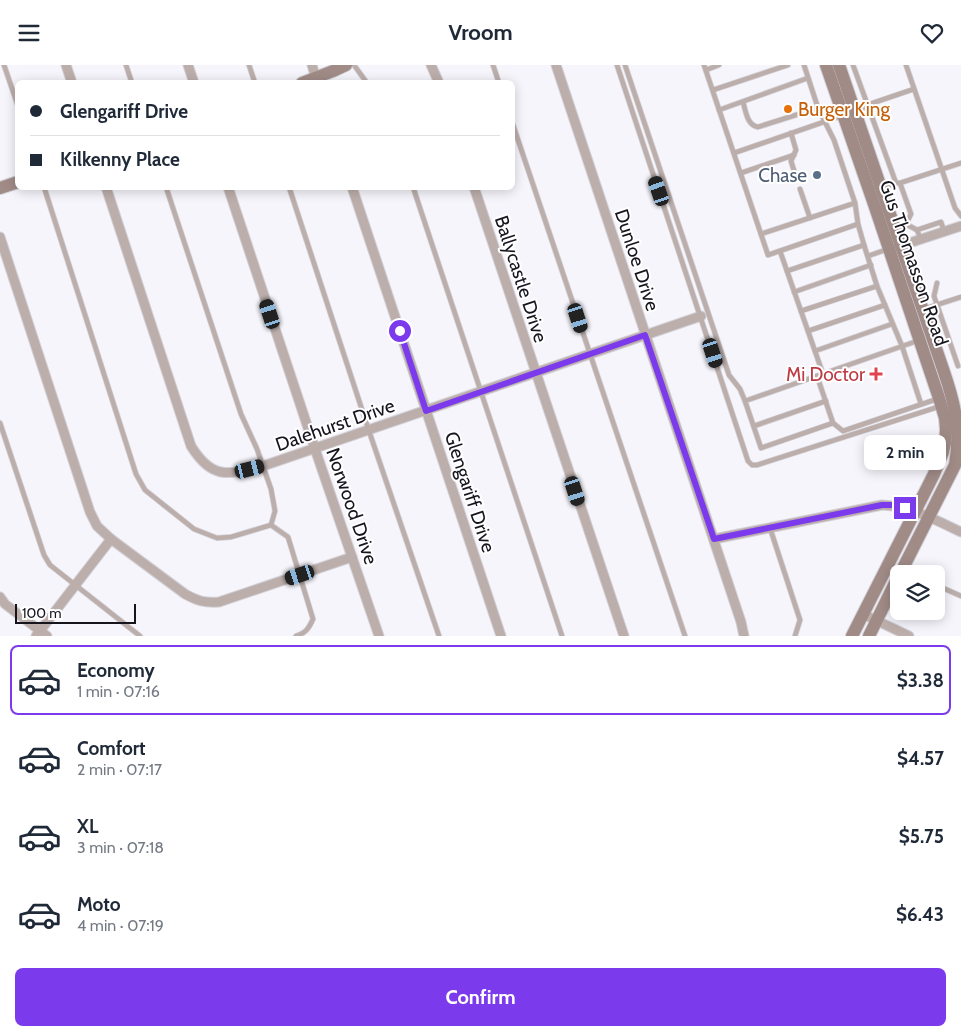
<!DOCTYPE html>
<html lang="en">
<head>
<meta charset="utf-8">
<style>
	:root { --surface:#fff; --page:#f2f2f3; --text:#1f2937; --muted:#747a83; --line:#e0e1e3; --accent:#7c3aed }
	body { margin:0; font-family:Cabin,sans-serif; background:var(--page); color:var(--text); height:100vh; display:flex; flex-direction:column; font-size:19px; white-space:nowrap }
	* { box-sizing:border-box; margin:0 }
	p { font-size:16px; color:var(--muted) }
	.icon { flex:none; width:28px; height:28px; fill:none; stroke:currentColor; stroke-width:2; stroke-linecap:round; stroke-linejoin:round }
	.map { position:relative; height:571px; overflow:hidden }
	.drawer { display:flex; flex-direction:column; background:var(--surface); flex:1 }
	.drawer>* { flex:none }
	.top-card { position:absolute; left:15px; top:15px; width:500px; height:110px; border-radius:8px; box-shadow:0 2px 12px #0003; display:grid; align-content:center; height:110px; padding:0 15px; background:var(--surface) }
	.fabs { position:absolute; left:890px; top:500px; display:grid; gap:10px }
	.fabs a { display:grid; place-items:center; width:55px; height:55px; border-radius:8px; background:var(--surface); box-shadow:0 2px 12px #0003; font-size:25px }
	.scale { position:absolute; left:15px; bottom:12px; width:121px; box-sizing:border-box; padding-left:5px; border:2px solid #16141d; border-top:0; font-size:14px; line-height:18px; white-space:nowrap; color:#16141d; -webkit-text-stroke:4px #fff; paint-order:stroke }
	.end { position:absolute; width:22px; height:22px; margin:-11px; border:6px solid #7c3aed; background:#fff; box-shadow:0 0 0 2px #fff }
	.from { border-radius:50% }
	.bubble { position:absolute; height:35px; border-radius:8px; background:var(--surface); box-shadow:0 2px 12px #0003; font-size:16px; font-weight:700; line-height:35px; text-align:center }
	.car { position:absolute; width:15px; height:30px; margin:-15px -8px; border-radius:6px; box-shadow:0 0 4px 1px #0007; background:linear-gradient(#222 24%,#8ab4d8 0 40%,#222 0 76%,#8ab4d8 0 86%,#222 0) }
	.top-card b { display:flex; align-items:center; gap:18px; height:48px; font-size:19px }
	.top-card b+b { border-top:1px solid var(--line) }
	.top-card i { width:12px; height:12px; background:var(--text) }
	ul { padding:9px 0 0; list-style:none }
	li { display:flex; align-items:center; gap:15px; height:70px; margin:0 10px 8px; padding:0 5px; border:2px solid transparent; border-radius:8px }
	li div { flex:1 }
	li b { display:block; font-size:19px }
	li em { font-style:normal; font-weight:700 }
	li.on { border-color:var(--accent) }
	li>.icon { width:45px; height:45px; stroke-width:1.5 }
	.primary-button { display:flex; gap:10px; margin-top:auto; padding:10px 15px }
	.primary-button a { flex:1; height:58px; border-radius:8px; background:var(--accent); color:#fff; font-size:20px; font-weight:700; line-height:58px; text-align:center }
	header { display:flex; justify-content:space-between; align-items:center; height:65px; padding:0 15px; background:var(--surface); font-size:22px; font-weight:700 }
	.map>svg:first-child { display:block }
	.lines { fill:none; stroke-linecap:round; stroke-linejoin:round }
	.lane-casing { stroke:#d2d1d7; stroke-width:6 }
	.street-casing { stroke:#d2d1d7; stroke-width:11 }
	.secondary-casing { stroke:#d2d1d7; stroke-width:14 }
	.lane { stroke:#bcaeab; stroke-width:4.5 }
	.street { stroke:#bcaeab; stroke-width:9 }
	.secondary { stroke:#a08b87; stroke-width:12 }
	.route { stroke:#7c3aed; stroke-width:6 }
	.food-dot { fill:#e8710a; stroke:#fff; stroke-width:2 }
	.service-dot { fill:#5c6f8a; stroke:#fff; stroke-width:2 }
	.health-dot { fill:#e0444e; stroke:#fff; stroke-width:2 }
	.labels { text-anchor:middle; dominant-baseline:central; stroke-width:4; stroke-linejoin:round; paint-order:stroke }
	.food-label { font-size:19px; fill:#c56008; stroke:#fff; text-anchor:start }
	.service-label { font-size:19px; fill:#4e5e75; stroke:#fff; text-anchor:end }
	.street-label { font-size:19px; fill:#16141d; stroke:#fff }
	.health-label { font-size:19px; fill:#be3a42; stroke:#fff; text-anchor:end }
</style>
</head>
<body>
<header><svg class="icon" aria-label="menu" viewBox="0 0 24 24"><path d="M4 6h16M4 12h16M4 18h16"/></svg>Vroom<svg class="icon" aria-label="heart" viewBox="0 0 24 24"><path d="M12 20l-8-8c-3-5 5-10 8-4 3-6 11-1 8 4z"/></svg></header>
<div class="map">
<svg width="961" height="571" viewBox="0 0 961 571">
	<rect width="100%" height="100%" fill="#f6f5fb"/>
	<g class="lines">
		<defs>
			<g id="lane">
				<polyline points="4,0 18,41"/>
				<polyline points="126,0 132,18"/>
				<polyline points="249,0 255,18"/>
				<polyline points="354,0 367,18"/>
				<polyline points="493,0 499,18"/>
				<polyline points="617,0 748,396 752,400 757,400 941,341"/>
				<polyline points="625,0 729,310 740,324 745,336"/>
				<polyline points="704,0 768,190 858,159"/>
				<polyline points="804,0 818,43 834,75 855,138 858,159 864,180 877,221 902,281 921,339"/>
				<polyline points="853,0 896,118 882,123"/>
				<polyline points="906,0 955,143 961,151"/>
				<polyline points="706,5 719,0"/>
				<polyline points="713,25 788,0"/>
				<path d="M743,37c3,10 4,23 15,25l60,-19"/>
				<polyline points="719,45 808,13"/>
				<polyline points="856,46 862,44 867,40 914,24"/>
				<polyline points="512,57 685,571"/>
				<polyline points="791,68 796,85 791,96 796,112"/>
				<polyline points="734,88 841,51"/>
				<polyline points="741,108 794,90"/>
				<polyline points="896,118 900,118 961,98"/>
				<polyline points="900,118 911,149 906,159"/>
				<polyline points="44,122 136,409 145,425 194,464 217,473 231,472 271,460"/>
				<path d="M166,122l75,227 16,35 14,40 4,22 -4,14 17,12 25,82c-4,9 -7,14 -17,17"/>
				<polyline points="289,122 369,366 439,571"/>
				<polyline points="413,122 562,571"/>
				<polyline points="800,124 810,153"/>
				<polyline points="896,162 906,159 917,165 921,175"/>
				<polyline points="917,165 941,157 944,166"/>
				<polyline points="761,169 855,138"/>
				<polyline points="780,186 823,309"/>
				<polyline points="868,191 888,184"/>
				<polyline points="787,206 864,180"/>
				<polyline points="937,218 934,231 958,301"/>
				<polyline points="794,227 871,200"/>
				<polyline points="924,244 961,232"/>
				<polyline points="801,246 877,221"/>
				<polyline points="808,266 885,240"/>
				<polyline points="815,286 892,259"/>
				<polyline points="817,311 833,358 843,366 937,334"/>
				<polyline points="0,358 44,490 50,500 140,571"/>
				<polyline points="833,358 761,383 745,336 917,276"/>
				<polyline points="754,361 826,336"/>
				<polyline points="770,463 800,555 795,571"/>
				<polyline points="903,504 913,509"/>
				<polyline points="936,520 961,531"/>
			</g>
			<g id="street">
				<polyline points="66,0 72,18"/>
				<polyline points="188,0 194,18"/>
				<polyline points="312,0 317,17"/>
				<polyline points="431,0 439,18"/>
				<polyline points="556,0 741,557 744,571"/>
				<path d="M106,122l85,259c21,34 37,29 72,20l438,-150"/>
				<polyline points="228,122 315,384 379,571"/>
				<polyline points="352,122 501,571"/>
				<polyline points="474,122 624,571"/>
				<path d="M0,172l90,275 7,14 14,13 74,55c13,7 19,9 34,8l133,-45"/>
				<polyline points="897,182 961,161"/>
				<path d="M714,474l168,-34c28,1 54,15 79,27"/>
				<polyline points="0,532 5,539 47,571"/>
				<polyline points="863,549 909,571"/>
				<polyline points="36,571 111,474"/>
			</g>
			<g id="secondary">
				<polyline points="826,0 875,142 939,333 945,353 946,365 945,378 943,387 934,409 852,571"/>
				<path d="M839,0l104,304c12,35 18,59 12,96l-55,109"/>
				<polyline points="302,18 333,6 346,0"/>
				<polyline points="0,123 18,117"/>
				<polyline points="869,571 899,510"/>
			</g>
		</defs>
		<!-- lane casing -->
		<use href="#lane" class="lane-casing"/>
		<!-- street casing -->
		<use href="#street" class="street-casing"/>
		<!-- secondary casing -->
		<use href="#secondary" class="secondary-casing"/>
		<!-- lane -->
		<use href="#lane" class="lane"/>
		<!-- street -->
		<use href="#street" class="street"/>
		<!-- secondary -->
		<use href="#secondary" class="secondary"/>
	</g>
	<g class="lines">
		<!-- route -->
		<polyline class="route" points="400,266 426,346 645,270 714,474 882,440 893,440 905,443"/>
	</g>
	<!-- markers -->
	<circle class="food-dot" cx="788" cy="44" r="5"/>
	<circle class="service-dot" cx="817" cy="110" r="5"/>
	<path class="health-dot" d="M873.5 301.5h5v5h5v5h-5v5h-5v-5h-5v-5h5z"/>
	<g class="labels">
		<!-- food labels -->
		<g class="food-label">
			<text x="798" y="44">Burger King</text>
		</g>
		<!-- service labels -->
		<g class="service-label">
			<text x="807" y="110">Chase</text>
		</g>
		<!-- street labels -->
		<g class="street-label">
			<text transform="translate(637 195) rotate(72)">Dunloe Drive</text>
			<text transform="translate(914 198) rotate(71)">Gus Thomasson Road</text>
			<text transform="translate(521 214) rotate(72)">Ballycastle Drive</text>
			<text transform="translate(335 360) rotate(-19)">Dalehurst Drive</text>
			<text transform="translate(470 427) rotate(72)">Glengariff Drive</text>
			<text transform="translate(352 441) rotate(71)">Norwood Drive</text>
		</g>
		<!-- health labels -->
		<g class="health-label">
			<text x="865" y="309">Mi Doctor</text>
		</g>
	</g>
</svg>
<div class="fabs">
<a><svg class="icon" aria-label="layers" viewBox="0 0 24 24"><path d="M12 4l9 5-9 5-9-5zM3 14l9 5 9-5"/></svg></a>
</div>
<div class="scale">100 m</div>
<i class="end from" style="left:400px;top:266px"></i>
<i class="end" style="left:905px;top:443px"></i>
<div class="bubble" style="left:864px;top:370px;width:82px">2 min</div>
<i class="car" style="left:659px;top:126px;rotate:341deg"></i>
<i class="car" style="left:270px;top:249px;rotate:342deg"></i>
<i class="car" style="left:578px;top:253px;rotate:162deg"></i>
<i class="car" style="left:713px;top:288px;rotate:162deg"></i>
<i class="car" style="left:250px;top:404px;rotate:76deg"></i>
<i class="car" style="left:575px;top:426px;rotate:162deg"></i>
<i class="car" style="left:300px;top:510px;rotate:252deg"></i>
<div class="top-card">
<b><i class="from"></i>Glengariff Drive</b>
<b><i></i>Kilkenny Place</b>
</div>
</div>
<section class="drawer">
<ul>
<li class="on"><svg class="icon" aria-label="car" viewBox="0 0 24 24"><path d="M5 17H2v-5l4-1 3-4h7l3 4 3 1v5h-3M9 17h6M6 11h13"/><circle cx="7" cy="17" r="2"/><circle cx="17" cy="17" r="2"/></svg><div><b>Economy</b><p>1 min · 07:16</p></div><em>$3.38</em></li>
<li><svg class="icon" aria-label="car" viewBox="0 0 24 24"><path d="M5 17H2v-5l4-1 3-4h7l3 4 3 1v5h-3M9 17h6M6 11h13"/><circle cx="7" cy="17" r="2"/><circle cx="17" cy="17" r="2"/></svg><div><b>Comfort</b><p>2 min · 07:17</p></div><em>$4.57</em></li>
<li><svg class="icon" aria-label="car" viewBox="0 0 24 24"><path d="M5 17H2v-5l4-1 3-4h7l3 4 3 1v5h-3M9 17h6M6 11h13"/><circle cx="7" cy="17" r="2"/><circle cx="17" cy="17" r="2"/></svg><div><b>XL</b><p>3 min · 07:18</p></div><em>$5.75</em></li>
<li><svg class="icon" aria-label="car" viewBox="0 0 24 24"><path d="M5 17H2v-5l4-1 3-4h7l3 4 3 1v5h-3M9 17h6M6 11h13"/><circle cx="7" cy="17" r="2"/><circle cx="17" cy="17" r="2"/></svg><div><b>Moto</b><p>4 min · 07:19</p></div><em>$6.43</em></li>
</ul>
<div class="primary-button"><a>Confirm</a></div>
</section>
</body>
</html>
